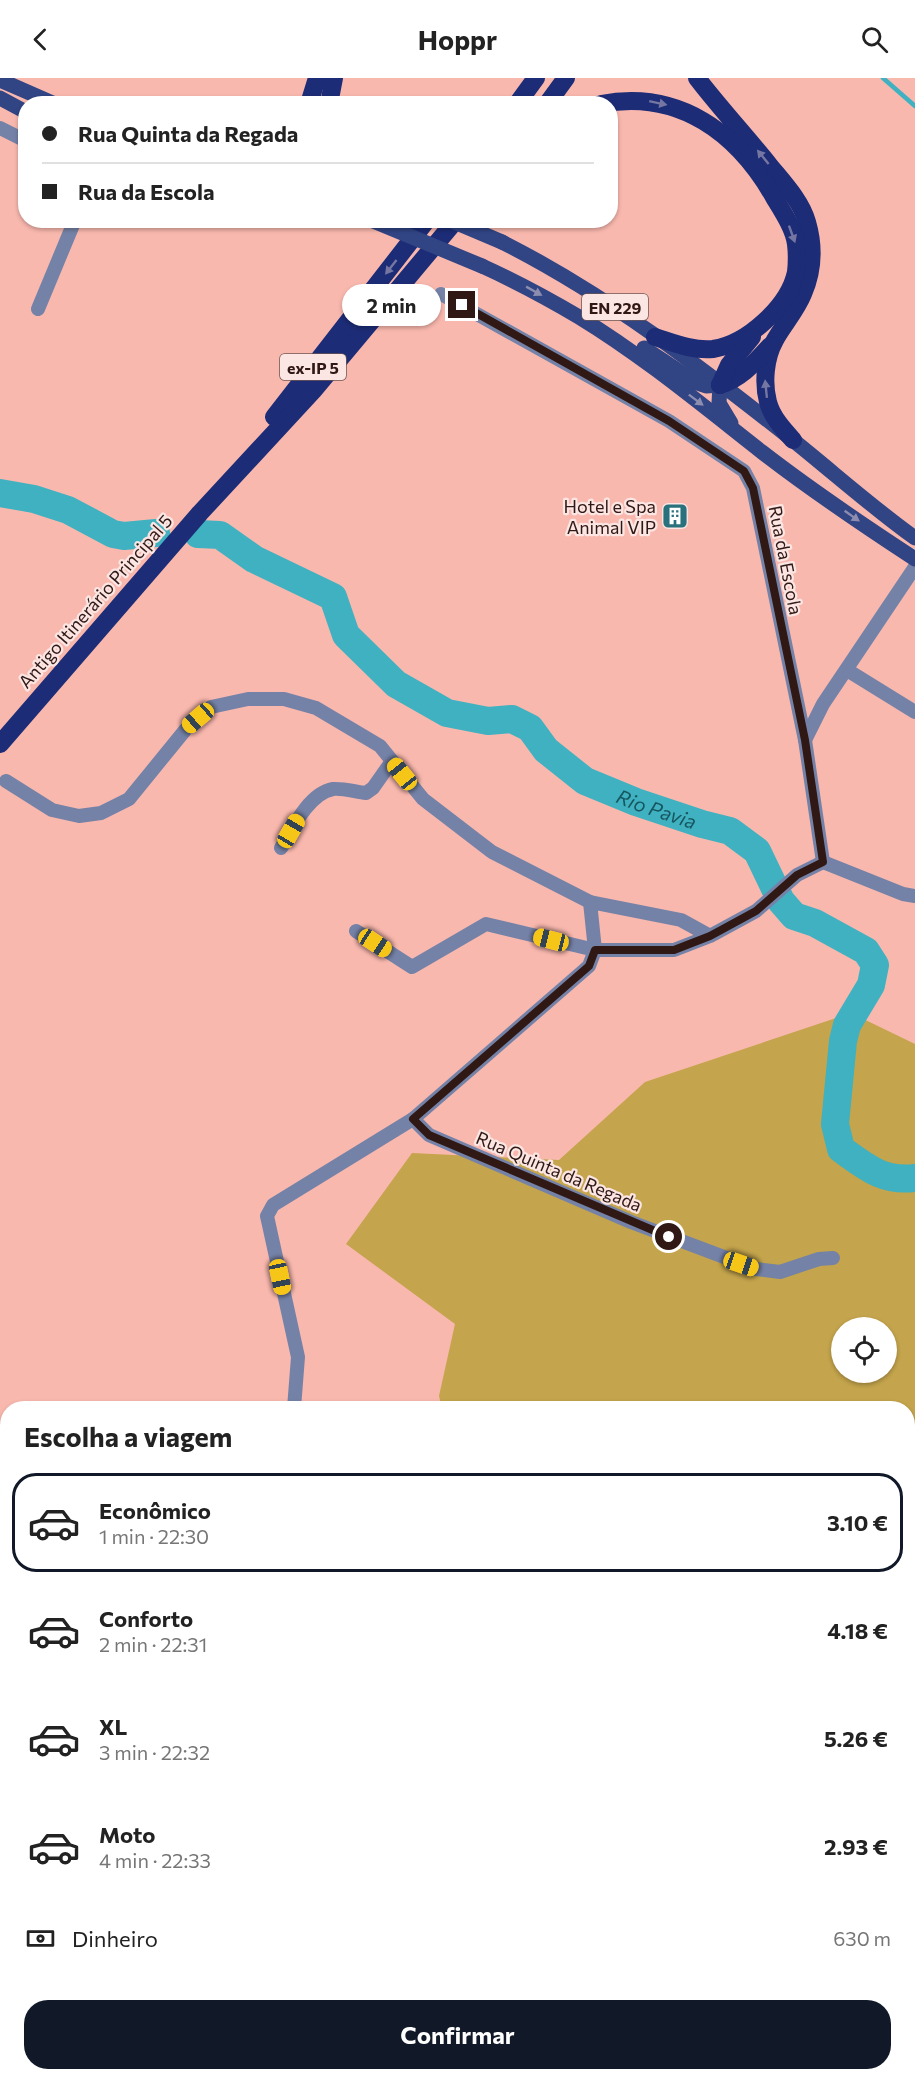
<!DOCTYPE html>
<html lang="pt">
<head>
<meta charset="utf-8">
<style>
	:root { --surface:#fff; --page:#f6f6f6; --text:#222; --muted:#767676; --line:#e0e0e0; --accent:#111827 }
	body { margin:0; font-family:Commissioner,sans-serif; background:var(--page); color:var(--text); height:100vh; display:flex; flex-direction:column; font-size:22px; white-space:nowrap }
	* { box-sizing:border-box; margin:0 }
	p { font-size:20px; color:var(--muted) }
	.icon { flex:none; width:33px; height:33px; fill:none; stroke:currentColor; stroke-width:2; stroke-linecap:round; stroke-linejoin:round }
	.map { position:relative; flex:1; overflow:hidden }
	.side { position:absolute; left:0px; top:1323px; width:915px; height:680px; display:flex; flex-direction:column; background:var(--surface); border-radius:24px 24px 0 0; box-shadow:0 2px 4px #0004 }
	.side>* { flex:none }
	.hud { position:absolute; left:18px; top:18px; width:600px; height:132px; border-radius:24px; box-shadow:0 2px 4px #0004; display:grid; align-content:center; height:132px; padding:0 24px; background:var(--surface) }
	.fabs { position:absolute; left:831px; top:1239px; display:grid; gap:12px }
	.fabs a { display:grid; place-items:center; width:66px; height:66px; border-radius:50%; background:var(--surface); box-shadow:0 2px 4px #0004; font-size:30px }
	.end { position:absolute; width:27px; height:27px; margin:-14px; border:8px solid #301815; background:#fff; box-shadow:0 0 0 3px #fff }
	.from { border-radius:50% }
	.bubble { position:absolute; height:42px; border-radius:21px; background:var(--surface); box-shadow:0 2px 4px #0004; font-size:20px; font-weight:700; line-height:42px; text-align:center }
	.car { position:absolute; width:18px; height:36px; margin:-18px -9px; border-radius:8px; box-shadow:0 0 4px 2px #0007; background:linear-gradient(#f5c518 24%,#345 0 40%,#f5c518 0 76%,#345 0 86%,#f5c518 0) }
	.hud b { display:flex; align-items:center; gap:21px; height:57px; font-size:22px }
	.hud b+b { border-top:2px solid var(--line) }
	.hud i { width:15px; height:15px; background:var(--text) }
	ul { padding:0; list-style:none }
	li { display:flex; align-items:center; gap:18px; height:99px; margin:0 12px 9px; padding:0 12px; border:3px solid transparent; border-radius:24px }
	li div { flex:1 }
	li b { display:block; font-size:22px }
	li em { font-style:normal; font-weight:700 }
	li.on { border-color:var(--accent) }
	li>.icon { width:54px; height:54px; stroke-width:1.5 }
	h2 { padding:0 24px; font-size:27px; line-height:72px }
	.pay { display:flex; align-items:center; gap:15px; height:66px; padding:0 24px; font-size:22px }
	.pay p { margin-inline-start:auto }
	.primary-button { display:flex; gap:12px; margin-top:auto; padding:12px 24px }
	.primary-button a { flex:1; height:69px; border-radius:24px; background:var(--accent); color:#fff; font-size:24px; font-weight:700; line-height:69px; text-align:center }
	header { display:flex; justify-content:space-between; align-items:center; height:78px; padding:0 24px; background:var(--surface); font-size:27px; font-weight:700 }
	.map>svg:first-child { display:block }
	.green { fill:#c4a44c; fill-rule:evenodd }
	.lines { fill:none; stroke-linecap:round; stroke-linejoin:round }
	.stream { stroke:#3fb1c1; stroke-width:4.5 }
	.river { stroke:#3fb1c1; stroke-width:28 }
	.street { stroke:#7582a7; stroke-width:14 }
	.primary { stroke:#314484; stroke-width:15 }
	.highway { stroke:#1c2c76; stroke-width:18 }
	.primary-bridge { stroke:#314484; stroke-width:15 }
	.oneway { fill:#7576a2 }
	.oneway2 { fill:#8c8daf }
	.route { stroke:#301815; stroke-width:8 }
	.labels { text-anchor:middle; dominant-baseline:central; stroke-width:4.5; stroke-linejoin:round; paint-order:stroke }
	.shield { fill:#fbe6e3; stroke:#6d5653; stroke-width:1.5 }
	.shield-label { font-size:16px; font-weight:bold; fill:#301815 }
	.poi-label { font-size:18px; fill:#301815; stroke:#fbe6e3; text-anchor:end }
	.street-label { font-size:18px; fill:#301815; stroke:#fbe6e3 }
	.water-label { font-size:20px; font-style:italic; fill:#175760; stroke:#fbe6e3 }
</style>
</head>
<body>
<header><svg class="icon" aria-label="back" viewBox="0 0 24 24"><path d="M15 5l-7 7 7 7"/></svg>Hoppr<svg class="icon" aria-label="search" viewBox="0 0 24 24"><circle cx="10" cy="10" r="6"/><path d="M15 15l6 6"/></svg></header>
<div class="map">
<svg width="915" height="2002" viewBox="0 0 915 2002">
	<rect width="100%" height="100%" fill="#f9b8ae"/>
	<!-- green -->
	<path class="green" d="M851,935l64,31v1036h-915v-215l7,-1 1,209h900v-665h-466l-3,-12 16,-72 -109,-80 66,-91 147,7 86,-78zM842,1250h44v44h-44z"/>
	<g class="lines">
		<!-- stream -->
		<polyline class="stream" points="883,0 915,28"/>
		<!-- river -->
		<g class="river">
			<polyline points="0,415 34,421 68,432 113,456 124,458 156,455"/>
			<path id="s1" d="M198,456l22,1 34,24 79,38 13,38 50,49 51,29 41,8 24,-2 18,9 16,22 39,31 51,21 66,22 28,7 27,20 24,50 13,15 21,7 51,28 9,14 -4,20 -24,40 -4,16 -8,83 6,25c25,18 42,33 74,29"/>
		</g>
		<!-- street -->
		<g class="street">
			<polyline points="0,50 26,63"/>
			<polyline points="441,216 669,343 744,393 753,410 805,662 823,784"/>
			<polyline points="38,231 75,142"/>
			<polyline points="847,592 915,634"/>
			<polyline points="805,662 823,626 915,489"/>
			<polyline points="6,703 52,732 79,738 101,735 129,721 186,651 211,629 248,621 284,621 316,630 380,668 423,721 492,774 590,824"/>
			<path d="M281,770c11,-19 28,-55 52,-59 10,-1 23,3 33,4l7,-5 19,-27"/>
			<polyline points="823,784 903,816 915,818"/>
			<polyline points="710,858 681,842 590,824 595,872 674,872 710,858 756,833 797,797 823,784"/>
			<polyline points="413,1041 429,1057 631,1144 756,1191 780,1194 819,1181 833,1180"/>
			<polyline points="294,1330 298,1279 267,1138 273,1127 413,1041 589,888 595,872 486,846 412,889 356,853"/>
			<polyline points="908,1455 915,1460"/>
		</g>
		<!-- primary -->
		<g class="primary">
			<polyline points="0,2 55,26"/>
			<polyline points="0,20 26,34"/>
			<path d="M502,164c105,53 200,126 292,199 40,32 79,67 121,97"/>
			<path d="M482,188c33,15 65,32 97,51 64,39 123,88 183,135 49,38 101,73 153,107"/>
			<polyline points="644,270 697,305 706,308 720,307"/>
			<polyline points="720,307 719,325 731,345"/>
		</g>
		<!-- highway -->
		<g class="highway">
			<path d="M697,0c23,30 49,58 73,88 14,17 31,35 37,56 7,24 6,49 -4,72 -7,17 -19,30 -28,46 -10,18 -12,43 -7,62 4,15 15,27 25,38"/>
			<polyline points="309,26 317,0"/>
			<polyline points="329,26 334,0"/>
			<polyline points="517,26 536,0"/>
			<polyline points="547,26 566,0"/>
			<path d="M601,26c78,-15 137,29 174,95 8,13 19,30 21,45 1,9 1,19 0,28 -7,34 -49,72 -83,77 -20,2 -39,-6 -58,-12"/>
			<path d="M720,307c22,-7 35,-23 50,-39"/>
			<polyline points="720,307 729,287 752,259"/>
			<polyline points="274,339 427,142"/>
			<polyline points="0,666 200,435 313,313 456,142"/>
		</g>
		<!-- primary-bridge -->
		<g class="primary-bridge">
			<polyline points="371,142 482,188"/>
			<polyline points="450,142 502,164"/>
		</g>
	</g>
	<!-- one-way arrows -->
	<defs><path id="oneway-solid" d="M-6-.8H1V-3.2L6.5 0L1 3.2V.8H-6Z" transform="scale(1.5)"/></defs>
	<g class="oneway">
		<use href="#oneway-solid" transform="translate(658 25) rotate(12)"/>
		<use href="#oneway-solid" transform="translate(763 79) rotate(-129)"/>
		<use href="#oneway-solid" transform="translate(792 156) rotate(70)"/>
		<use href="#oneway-solid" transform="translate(391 189) rotate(128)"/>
		<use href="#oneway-solid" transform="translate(766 311) rotate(-96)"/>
	</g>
	<g class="oneway2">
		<use href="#oneway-solid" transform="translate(534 213) rotate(29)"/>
		<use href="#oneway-solid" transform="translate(696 322) rotate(37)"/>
		<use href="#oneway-solid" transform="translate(852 438) rotate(35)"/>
	</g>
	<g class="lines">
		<!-- route -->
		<polyline class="route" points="462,227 669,343 744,393 753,410 805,662 823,784 797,797 756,833 710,858 674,872 595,872 589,888 413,1041 429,1057 669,1159"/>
	</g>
	<!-- icons -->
	<defs>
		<symbol id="building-square" viewBox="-11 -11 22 22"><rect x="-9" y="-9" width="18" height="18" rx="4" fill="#29717c" stroke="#fbe6e3"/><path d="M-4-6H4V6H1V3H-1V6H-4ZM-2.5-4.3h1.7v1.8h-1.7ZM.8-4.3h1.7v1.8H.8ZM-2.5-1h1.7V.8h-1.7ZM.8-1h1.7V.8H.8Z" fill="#fff"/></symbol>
	</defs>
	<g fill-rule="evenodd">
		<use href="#building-square" x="660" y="423" width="30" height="30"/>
	</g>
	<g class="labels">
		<!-- shield labels -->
		<g class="shield">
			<rect x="582" y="216" width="66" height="26" rx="4.5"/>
			<rect x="280" y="276" width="66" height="26" rx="4.5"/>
		</g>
		<g class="shield-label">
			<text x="615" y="229">EN 229</text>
			<text x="313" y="289">ex-IP 5</text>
		</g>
		<!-- poi labels -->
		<g class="poi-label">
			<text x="656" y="428">Hotel e Spa<tspan x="656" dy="21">Animal VIP</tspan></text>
		</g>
		<!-- street labels -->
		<g class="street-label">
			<text transform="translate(786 482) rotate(79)">Rua da Escola</text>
			<text transform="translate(95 523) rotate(-49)">Antigo Itinerário Principal 5</text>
			<text transform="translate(559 1093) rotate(23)">Rua Quinta da Regada</text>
		</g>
		<!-- water labels -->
		<g class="water-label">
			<text stroke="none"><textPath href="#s1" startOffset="560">Rio Pavia</textPath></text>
		</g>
	</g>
</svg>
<div class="fabs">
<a><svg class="icon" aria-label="locate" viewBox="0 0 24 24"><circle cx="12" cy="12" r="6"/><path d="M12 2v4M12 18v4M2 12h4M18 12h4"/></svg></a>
</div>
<i class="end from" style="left:669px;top:1159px"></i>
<i class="end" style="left:462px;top:227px"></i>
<div class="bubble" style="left:342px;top:206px;width:99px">2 min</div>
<i class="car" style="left:198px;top:640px;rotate:229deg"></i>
<i class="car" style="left:402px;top:696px;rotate:321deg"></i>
<i class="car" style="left:291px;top:753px;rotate:30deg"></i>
<i class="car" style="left:551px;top:862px;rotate:284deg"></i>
<i class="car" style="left:375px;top:865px;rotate:123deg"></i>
<i class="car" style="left:741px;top:1186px;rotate:109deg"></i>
<i class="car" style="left:280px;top:1199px;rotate:168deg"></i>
<div class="hud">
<b><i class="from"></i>Rua Quinta da Regada</b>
<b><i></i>Rua da Escola</b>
</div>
<section class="side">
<h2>Escolha a viagem</h2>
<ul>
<li class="on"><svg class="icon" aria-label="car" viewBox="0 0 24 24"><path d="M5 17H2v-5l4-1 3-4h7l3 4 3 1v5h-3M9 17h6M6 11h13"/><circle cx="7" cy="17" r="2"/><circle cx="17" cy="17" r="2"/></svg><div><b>Econômico</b><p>1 min · 22:30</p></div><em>3.10 €</em></li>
<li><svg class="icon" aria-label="car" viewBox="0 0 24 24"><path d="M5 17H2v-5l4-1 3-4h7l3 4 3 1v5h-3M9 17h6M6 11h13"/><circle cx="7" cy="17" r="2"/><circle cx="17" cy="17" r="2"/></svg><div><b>Conforto</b><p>2 min · 22:31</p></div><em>4.18 €</em></li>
<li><svg class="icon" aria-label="car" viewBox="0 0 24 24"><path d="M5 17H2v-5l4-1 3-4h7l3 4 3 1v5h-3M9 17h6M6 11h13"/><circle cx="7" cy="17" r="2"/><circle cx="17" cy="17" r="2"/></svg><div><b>XL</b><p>3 min · 22:32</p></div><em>5.26 €</em></li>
<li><svg class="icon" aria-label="car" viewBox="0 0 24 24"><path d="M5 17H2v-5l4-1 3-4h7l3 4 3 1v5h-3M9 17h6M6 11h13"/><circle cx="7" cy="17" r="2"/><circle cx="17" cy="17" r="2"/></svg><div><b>Moto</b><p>4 min · 22:33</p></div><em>2.93 €</em></li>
</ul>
<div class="pay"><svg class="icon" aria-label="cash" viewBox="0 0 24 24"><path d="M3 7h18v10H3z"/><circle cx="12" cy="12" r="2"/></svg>Dinheiro<p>630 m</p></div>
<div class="primary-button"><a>Confirmar</a></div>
</section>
</div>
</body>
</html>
